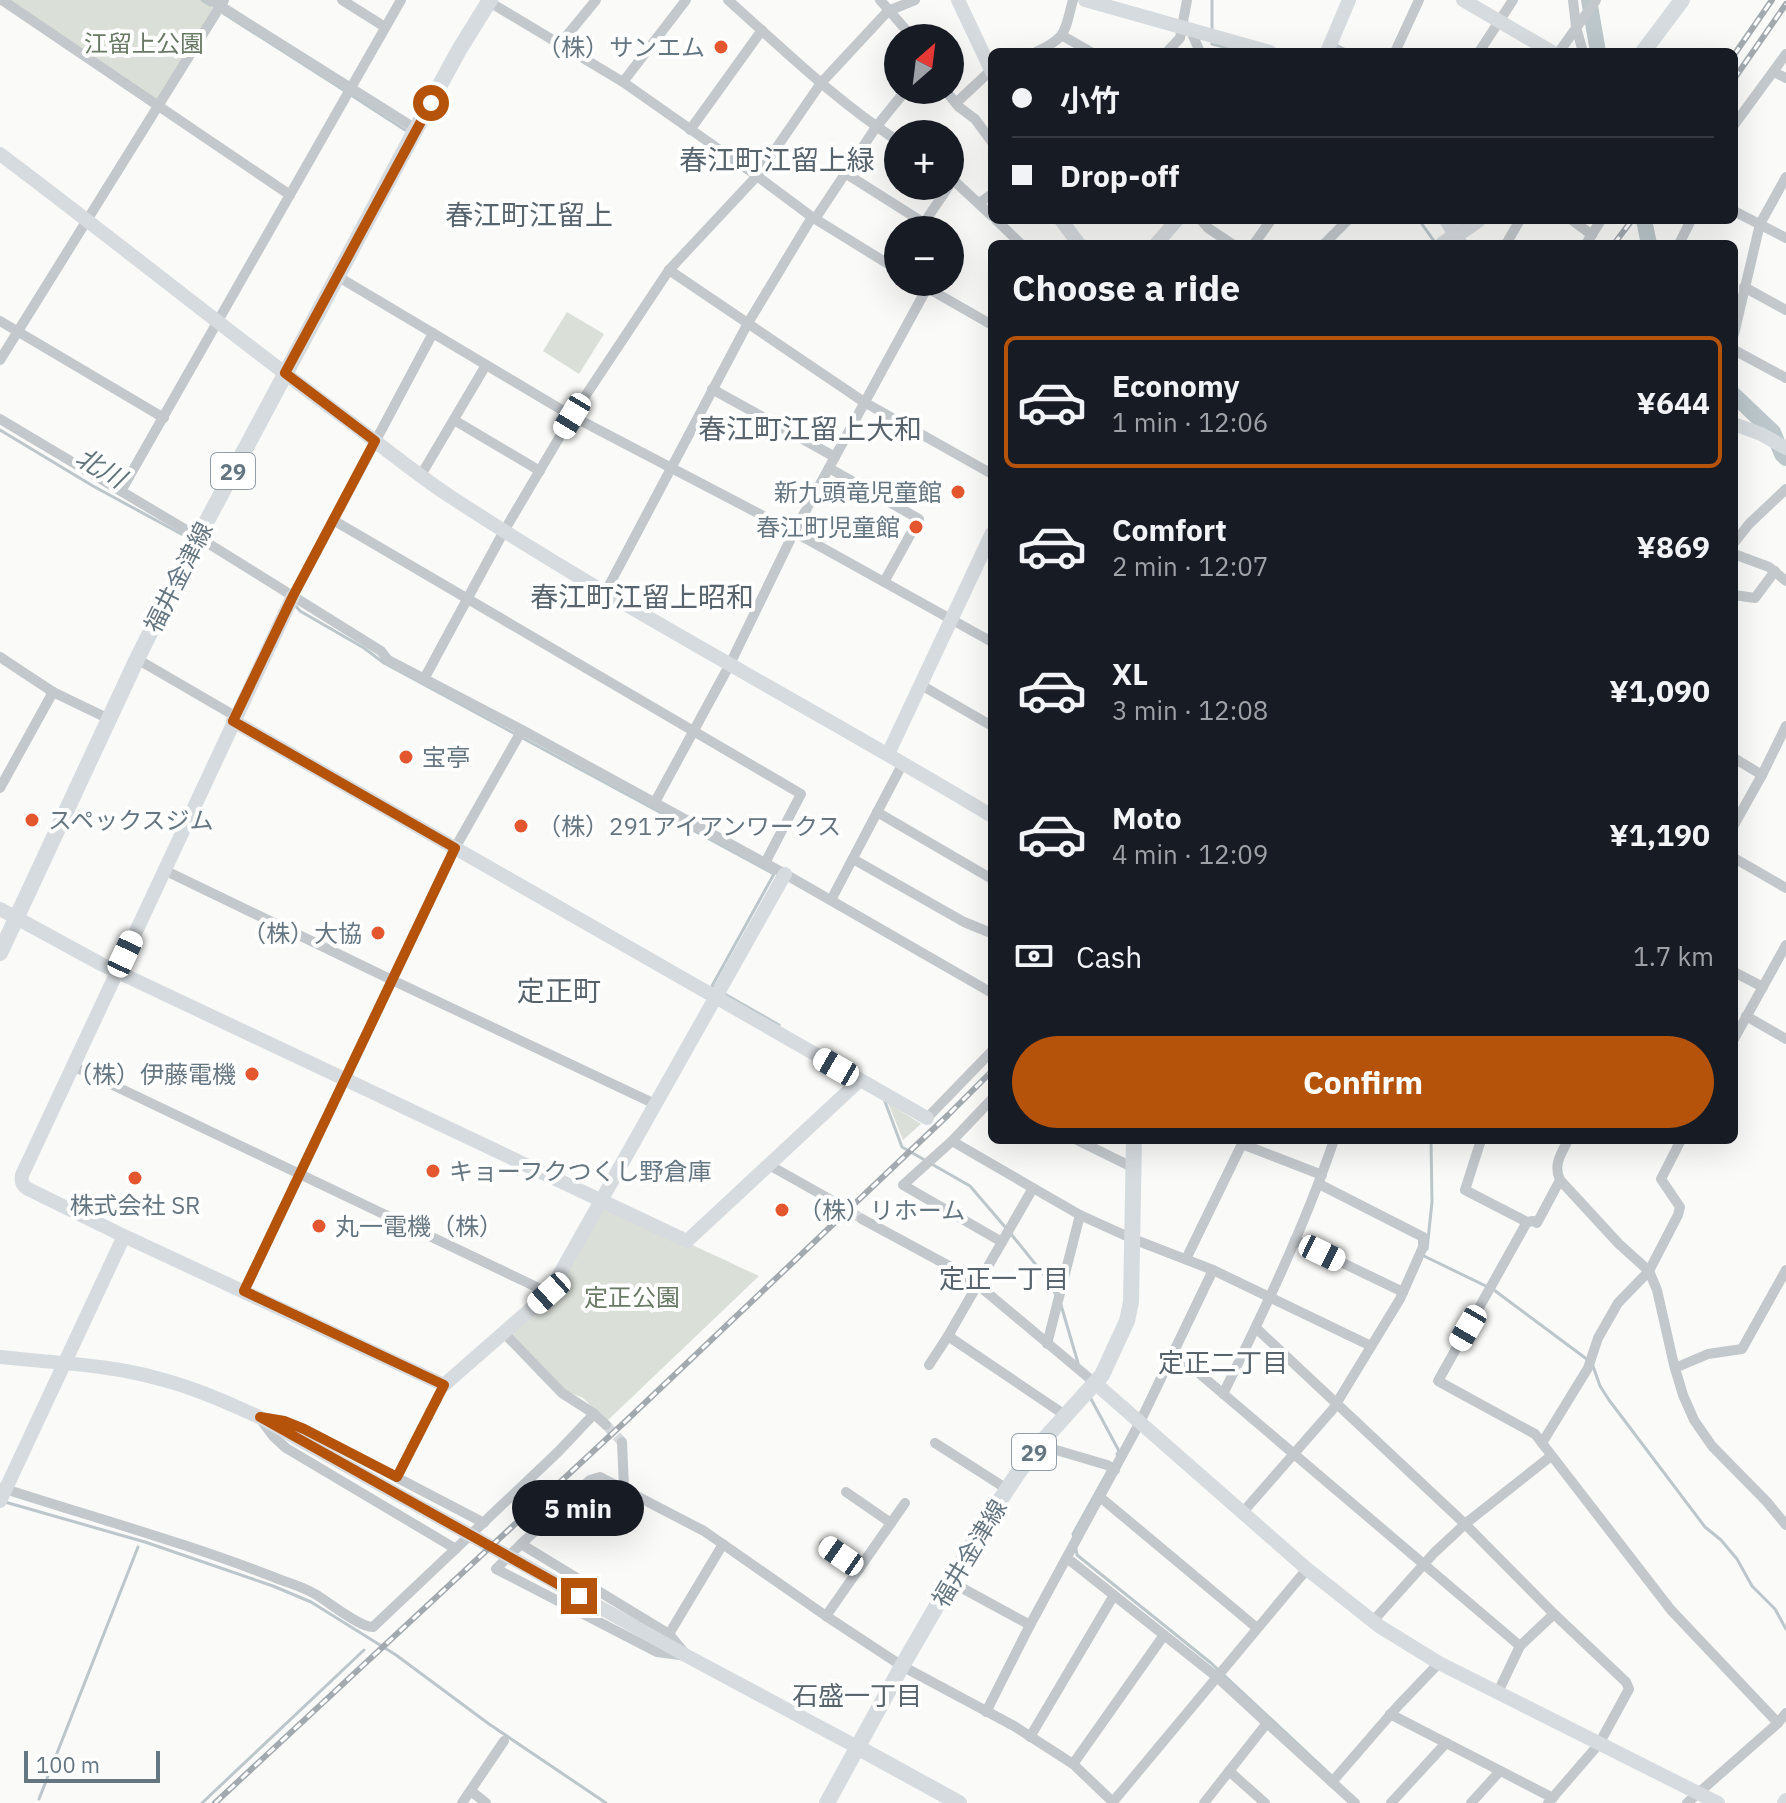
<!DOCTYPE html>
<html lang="en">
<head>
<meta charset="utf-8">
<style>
	:root { --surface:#171b24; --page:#242831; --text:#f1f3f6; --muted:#9ea1a6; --line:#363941; --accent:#b45309 }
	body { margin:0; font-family:"IBM Plex Sans","Noto Sans JP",sans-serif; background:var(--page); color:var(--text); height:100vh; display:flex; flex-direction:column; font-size:30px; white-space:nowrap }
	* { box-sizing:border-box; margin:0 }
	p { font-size:26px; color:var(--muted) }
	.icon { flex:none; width:44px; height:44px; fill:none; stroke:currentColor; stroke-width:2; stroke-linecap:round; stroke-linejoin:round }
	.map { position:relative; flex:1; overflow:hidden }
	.drawer { position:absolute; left:988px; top:240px; width:750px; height:904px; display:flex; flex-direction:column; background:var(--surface); border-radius:12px; box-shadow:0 8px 32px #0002 }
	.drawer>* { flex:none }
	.top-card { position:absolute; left:988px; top:48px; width:750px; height:176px; border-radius:12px; box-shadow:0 8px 32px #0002; display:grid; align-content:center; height:176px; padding:0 24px; background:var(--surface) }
	.needle { width:52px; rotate:28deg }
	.fabs { position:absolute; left:884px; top:24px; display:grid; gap:16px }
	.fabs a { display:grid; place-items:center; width:80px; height:80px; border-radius:50%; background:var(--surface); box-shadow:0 8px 32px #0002; font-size:40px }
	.scale { position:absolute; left:24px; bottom:20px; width:136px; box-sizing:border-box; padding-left:8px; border:4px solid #657683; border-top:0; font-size:22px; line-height:28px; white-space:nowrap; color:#657683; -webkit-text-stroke:6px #fff; paint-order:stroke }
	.end { position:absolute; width:36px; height:36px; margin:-18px; border:10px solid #b45309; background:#fff; box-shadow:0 0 0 4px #fff }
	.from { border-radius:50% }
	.bubble { position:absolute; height:56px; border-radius:28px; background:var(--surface); box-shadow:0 8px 32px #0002; font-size:26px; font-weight:700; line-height:56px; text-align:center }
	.car { position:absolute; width:24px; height:48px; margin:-24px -12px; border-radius:10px; box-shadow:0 0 6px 2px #0007; background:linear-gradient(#fff 24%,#345 0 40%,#fff 0 76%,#345 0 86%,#fff 0) }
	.top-card b { display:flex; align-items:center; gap:28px; height:76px; font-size:30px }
	.top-card b+b { border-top:2px solid var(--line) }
	.top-card i { width:20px; height:20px; background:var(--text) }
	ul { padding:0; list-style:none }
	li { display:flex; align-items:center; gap:24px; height:132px; margin:0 16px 12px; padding:0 8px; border:4px solid transparent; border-radius:12px }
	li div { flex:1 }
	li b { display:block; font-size:30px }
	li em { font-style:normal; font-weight:700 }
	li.selected { border-color:var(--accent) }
	li>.icon { width:72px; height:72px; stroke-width:1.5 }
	h2 { padding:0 24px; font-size:36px; line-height:96px }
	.pay { display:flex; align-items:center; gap:20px; height:88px; padding:0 24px; font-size:30px }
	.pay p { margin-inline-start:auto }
	.cta { display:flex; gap:16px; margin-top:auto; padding:16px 24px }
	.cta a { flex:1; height:92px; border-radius:48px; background:var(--accent); color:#fff; font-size:32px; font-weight:700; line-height:92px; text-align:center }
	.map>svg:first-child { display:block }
	.green { fill:#dadfd7 }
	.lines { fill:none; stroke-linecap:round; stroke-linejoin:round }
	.stream { stroke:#bbc7cb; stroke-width:3 }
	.river { stroke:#bbc7cb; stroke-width:16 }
	.street-tunnel { stroke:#d5d9db; stroke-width:10; stroke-dasharray:10 5; stroke-linecap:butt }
	.street { stroke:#c3c8cc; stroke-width:10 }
	.secondary { stroke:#d6dbdf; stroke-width:14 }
	.primary { stroke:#d6dbdf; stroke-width:16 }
	.rail-casing { stroke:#a2aab0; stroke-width:6 }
	.rail { stroke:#fff; stroke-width:3; stroke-dasharray:9; stroke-linecap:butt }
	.route { stroke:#b45309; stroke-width:10 }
	.poi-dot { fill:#e4572e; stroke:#fff; stroke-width:3 }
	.labels { text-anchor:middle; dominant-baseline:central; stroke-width:8; stroke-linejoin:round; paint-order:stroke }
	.shield { fill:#fff; stroke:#939fa8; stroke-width:2 }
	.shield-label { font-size:22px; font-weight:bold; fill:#657683 }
	.park-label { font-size:24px; fill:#687a64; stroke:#fff }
	.poi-label { font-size:24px; fill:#657683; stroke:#fff; text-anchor:start }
	.street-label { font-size:24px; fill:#657683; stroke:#fff }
	.water-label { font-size:26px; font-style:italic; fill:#60757c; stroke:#fff }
	.neighbourhood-label { font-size:26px; fill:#57646e; stroke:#fff }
	.quarter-label { font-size:28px; fill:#57646e; stroke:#fff }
</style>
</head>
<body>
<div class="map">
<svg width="1786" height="1803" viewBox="0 0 1786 1803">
	<rect width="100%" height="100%" fill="#fafaf8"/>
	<!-- green -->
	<g class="green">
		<polygon points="2,0 211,0 220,6 158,105"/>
		<polygon points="567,312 604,334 579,374 543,351"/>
		<polygon points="888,1103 921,1124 903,1140"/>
		<polygon points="600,1202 759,1276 607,1421 583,1398 566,1391 507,1330 549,1293"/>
	</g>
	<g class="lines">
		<!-- stream -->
		<g class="stream">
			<polyline points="202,0 210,5"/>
			<polyline points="223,13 345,91"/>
			<polyline points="1212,29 1212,0"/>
			<polyline points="1212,41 1212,44 1244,52"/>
			<polyline points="351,95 405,130"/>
			<polyline points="1419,220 1434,241"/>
			<polyline points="0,430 93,486 185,536"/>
			<polyline points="294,604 300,611 364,648 384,663 774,874 712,986 717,989"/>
			<polyline points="723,993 779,1025"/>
			<polyline points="884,1099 902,1147 970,1186 1006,1228"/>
			<polyline points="1011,1234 1045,1276 1056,1295"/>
			<polyline points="1427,1249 1432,1202 1431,1140"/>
			<polyline points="1424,1256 1494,1290 1588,1360"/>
			<polyline points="1061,1305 1078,1363"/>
			<polyline points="1593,1366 1600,1386 1609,1400 1705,1527 1721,1540 1737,1559 1752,1586 1775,1609 1786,1629"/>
			<polyline points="1090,1397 1119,1451 1117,1454"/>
			<polyline points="5,1502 145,1542 273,1586 311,1602 396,1655 489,1724 606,1803"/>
			<polyline points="1074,1538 1073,1534 1108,1471"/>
			<polyline points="1076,1549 1077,1555 1211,1663 1333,1777"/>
			<polyline points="39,1799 138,1547"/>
			<polyline points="202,1803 364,1650"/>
		</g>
		<!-- river -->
		<g class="river">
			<polyline points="1589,0 1598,52"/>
			<polyline points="1644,220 1649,244"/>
			<polyline points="1734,395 1773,432 1782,454 1786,458"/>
		</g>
		<!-- street-tunnel -->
		<g class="street-tunnel">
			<polyline points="842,1206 862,1219"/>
			<polyline points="606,1425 622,1442"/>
		</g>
		<!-- street -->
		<g class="street">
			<polyline points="2,0 290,195"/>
			<polyline points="211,0 416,129"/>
			<polyline points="342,0 385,27"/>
			<polyline points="486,0 623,82 757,176 812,217 898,270"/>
			<path d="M728,0c55,49 108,101 170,141"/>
			<polyline points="880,0 913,38"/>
			<polyline points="1573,0 1576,27 1583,52"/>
			<polyline points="1190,29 1200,52"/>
			<polyline points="1063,36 1091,52"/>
			<polyline points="560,44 596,0"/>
			<polyline points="1330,46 1342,52"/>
			<path d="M1036,52c32,-15 28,-20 37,-52"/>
			<polyline points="1167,52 1180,38 1187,0"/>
			<polyline points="1395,52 1419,0"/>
			<polyline points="1479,52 1513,0"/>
			<polyline points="1559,52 1596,0"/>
			<polyline points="1774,72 1786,78"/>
			<polyline points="623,82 686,0"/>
			<polyline points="945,90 959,107 975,119 992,142"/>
			<polyline points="956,103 987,74 992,72"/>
			<polyline points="1734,125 1786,54"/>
			<polyline points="690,130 762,30"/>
			<polyline points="845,173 924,223"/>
			<polyline points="950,177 992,216"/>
			<polyline points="979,203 992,194"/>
			<polyline points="1734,211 1786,238"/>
			<polyline points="815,219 876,127 906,90"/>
			<polyline points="996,220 1021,244"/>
			<polyline points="1201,220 1208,228 1232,244"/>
			<polyline points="1572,220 1592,235"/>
			<polyline points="919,230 949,186"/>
			<polyline points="1254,244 1271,220"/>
			<polyline points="1324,244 1348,220"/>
			<polyline points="1506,244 1520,220"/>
			<polyline points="1586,244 1601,220"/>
			<polyline points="1679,244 1691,220"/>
			<polyline points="669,270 864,402 992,474"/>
			<polyline points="337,276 572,416 794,532 992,642"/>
			<polyline points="917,282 992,325"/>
			<polyline points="1744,287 1786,310"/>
			<polyline points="0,321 164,418"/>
			<polyline points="1734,334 1760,224 1786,177"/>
			<polyline points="1734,350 1786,378"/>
			<polyline points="0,360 224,0"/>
			<polyline points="712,389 835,457"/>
			<polyline points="0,419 198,537 381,651 388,660 522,730 785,874 992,993"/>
			<polyline points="454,420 540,471"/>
			<polyline points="829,468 919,519 884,582"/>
			<polyline points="421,475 486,365"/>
			<polyline points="121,491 401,0"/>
			<polyline points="333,520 801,794 765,863"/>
			<polyline points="1734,543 1749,524 1786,489"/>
			<polyline points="1734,554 1769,567 1786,581"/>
			<polyline points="605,593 748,323 812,217"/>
			<polyline points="1734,595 1755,598 1775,571"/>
			<polyline points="293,596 433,333"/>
			<polyline points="0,657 53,692 109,719"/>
			<polyline points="137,659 235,716"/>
			<polyline points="424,679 504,531 572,416 669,270 757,176 821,83 888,11 915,0"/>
			<polyline points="921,685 992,726"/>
			<polyline points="1734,758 1762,775"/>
			<polyline points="0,788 53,692"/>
			<polyline points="655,802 730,664 794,532 927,288"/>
			<polyline points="877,812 992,879"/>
			<polyline points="1734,825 1762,775 1786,726"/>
			<polyline points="1734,858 1786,888"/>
			<polyline points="853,859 964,922 991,933 992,931"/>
			<polyline points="164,870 392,980 655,1104"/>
			<polyline points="831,900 903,763"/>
			<polyline points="1734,972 1763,987"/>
			<polyline points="1746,1016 1786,1039"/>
			<polyline points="1734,1039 1786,945"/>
			<polyline points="73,1066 549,1293"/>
			<polyline points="992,1099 952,1141 903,1185 1002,1242"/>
			<polyline points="927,1118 992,1051"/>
			<polyline points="1077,1140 1134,1168"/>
			<polyline points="1481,1140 1465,1190 1527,1222 1533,1221 1537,1223 1560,1180"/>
			<path d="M1568,1140c-7,14 -15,25 -8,40l59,64 30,27 8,19 17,75 9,30 11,25 18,26 55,56 19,23"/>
			<polyline points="952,1141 1033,1188"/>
			<polyline points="769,1165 842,1206"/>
			<polyline points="862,1219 949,1266 978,1285 1095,1383"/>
			<polyline points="1527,1222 1438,1381 1535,1434 1671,1610 1778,1723"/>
			<polyline points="1295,1240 1403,1292"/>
			<polyline points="1186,1259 1242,1144 1322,1175"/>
			<polyline points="244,1291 455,848 522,730"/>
			<polyline points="1256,1328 1465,1524 1554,1614 1626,1682 1629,1689 1599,1744 1548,1803"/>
			<polyline points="504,1333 562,1393 593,1413 606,1425"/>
			<polyline points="948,1336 1065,1415"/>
			<polyline points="1047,1344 1080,1215"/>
			<polyline points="1174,1352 1520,1646"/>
			<polyline points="929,1365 948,1336 1033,1188 1080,1215 1133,1239 1213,1270 1371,1346"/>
			<polyline points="1675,1368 1708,1354 1742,1349 1786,1270"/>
			<path d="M1223,1394c41,-83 81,-166 111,-254"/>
			<polyline points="266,1418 284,1421 304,1429 484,1523"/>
			<polyline points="262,1421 273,1436 286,1448 456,1549"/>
			<polyline points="622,1442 624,1488"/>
			<polyline points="935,1443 1007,1489"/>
			<polyline points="1542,1443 1588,1368 1598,1338 1618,1303 1649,1271 1678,1215 1680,1207 1661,1179 1681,1140"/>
			<polyline points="1039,1445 1107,1465 1115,1470"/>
			<polyline points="397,1477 444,1385"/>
			<path d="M2,1488c93,30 188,56 279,92 12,4 24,8 34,14 14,8 44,33 58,33l185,-175 36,-38"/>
			<polyline points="846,1492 891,1523"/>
			<polyline points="1100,1497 1257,1628"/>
			<polyline points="1243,1512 1333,1409 1400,1299 1423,1247 1423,1237 1319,1184"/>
			<polyline points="521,1544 590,1480 600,1477 704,1531 826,1616 902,1666 1014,1726 1073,1764 1114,1803"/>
			<polygon points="521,1544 669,1634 687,1656 657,1652 496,1569"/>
			<polyline points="824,1544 859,1569"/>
			<polyline points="1067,1558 1217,1677 1267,1723"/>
			<polyline points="951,1582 1030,1625"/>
			<polyline points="826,1616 905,1503"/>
			<polyline points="1373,1621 1434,1553 1465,1524 1551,1456"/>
			<polyline points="669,1634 723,1544"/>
			<polyline points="1498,1692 1520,1646 1554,1614"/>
			<polyline points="986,1712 1030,1625 1139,1424 1213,1270"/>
			<polyline points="1390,1714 1553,1798"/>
			<polyline points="1030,1737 1114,1595"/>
			<polyline points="1073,1764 1164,1635"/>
			<polyline points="1229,1771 1265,1803"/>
			<polyline points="1332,1782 1397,1707 1439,1663"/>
			<polyline points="471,1791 486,1803"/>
			<polyline points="462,1803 504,1741"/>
			<polyline points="1112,1803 1307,1569"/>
			<polyline points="1204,1803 1267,1723 1355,1803"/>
			<polyline points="1391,1803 1446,1743"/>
			<polyline points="1471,1803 1500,1771"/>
			<polyline points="1687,1803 1778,1723 1786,1713"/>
		</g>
		<!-- secondary -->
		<g class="secondary">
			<polyline points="958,0 992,72"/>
			<polyline points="1085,0 1270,52"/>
			<polyline points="1463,0 1552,52"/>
			<polyline points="1327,52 1349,0"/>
			<path d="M0,154c112,84 222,173 335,257 39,28 76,60 116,86 176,115 362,211 541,319"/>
			<polyline points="1061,220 1079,244"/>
			<polyline points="1446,220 1461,244"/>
			<polyline points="1156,244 1177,220"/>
			<polyline points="1734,424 1761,434 1786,448"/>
			<path d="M293,596l-271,579c-1,7 0,10 6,14l96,47 320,149 105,-92 236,-419"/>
			<polyline points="233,721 927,1118"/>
			<polyline points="888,754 992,533"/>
			<polyline points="0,909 101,964 687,1241 860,1080"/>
			<path d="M0,1357c53,6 109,7 160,22 35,9 66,23 99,38l428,239 170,91"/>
			<polyline points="1095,1383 1307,1569 1379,1626 1439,1663 1718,1803"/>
			<polyline points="0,1501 124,1236"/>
			<polyline points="1784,1803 1786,1800"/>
		</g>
		<!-- primary -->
		<g class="primary">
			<polyline points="1643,52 1682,0"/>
			<polyline points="1443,244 1478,220"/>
			<polyline points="0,953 137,659 194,545 416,129 459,50 490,0"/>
			<polyline points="857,1747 959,1803"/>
			<polyline points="827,1803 902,1666 983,1526 1018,1473 1039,1445 1102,1375 1127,1321 1131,1302 1134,1140"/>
		</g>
		<defs>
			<g id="rail">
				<polyline points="1734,55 1772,0"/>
				<polyline points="1734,79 1786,4"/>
				<polyline points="1614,244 1632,220"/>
				<polyline points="215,1803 628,1419 948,1115 992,1071"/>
			</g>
		</defs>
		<!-- rail casing -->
		<use href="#rail" class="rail-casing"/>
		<!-- rail -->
		<use href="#rail" class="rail"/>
	</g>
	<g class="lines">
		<!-- route -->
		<polyline class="route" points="431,103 285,373 375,441 293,596 233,721 455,848 244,1291 444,1385 397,1477 304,1429 284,1421 260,1417 579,1596"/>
	</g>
	<!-- markers -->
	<g class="poi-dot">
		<circle cx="721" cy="47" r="8"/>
		<circle cx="958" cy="492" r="8"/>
		<circle cx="916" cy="527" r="8"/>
		<circle cx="406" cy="757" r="8"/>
		<circle cx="32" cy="820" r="8"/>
		<circle cx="521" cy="826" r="8"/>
		<circle cx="378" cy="933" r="8"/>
		<circle cx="252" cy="1074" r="8"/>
		<circle cx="433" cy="1171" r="8"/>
		<circle cx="135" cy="1178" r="8"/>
		<circle cx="782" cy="1210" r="8"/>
		<circle cx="319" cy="1226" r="8"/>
	</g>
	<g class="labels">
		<!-- shield labels -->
		<g class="shield">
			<rect x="211" y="453" width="44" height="36" rx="6"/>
			<rect x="1012" y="1434" width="44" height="36" rx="6"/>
		</g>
		<g class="shield-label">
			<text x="233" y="471">29</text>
			<text x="1034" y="1452">29</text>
		</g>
		<!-- park labels -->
		<g class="park-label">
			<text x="144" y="43">江留上公園</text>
			<text x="632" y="1297">定正公園</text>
		</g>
		<!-- poi labels -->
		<g class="poi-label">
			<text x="705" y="47" text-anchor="end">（株）サンエム</text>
			<text x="942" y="492" text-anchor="end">新九頭竜児童館</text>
			<text x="900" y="527" text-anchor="end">春江町児童館</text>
			<text x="422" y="757">宝亭</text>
			<text x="48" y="820">スペックスジム</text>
			<text x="537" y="826">（株）291アイアンワークス</text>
			<text x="362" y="933" text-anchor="end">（株）大協</text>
			<text x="236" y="1074" text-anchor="end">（株）伊藤電機</text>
			<text x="449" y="1171">キョーフクつくし野倉庫</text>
			<text x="135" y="1205" text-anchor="middle">株式会社 SR</text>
			<text x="798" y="1210">（株）リホーム</text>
			<text x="335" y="1226">丸一電機（株）</text>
		</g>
		<!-- street labels -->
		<g class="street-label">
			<text transform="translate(178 577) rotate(-63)">福井金津線</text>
			<text transform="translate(969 1553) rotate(-59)">福井金津線</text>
		</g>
		<!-- water labels -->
		<g class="water-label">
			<text transform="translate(101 467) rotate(30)">北川</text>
		</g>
		<!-- neighbourhood labels -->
		<g class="neighbourhood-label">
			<text x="1004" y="1278">定正一丁目</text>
			<text x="1223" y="1362">定正二丁目</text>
			<text x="857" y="1695">石盛一丁目</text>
		</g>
		<!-- quarter labels -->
		<g class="quarter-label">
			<text x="777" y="159">春江町江留上緑</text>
			<text x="529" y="214">春江町江留上</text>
			<text x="810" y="428">春江町江留上大和</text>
			<text x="642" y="596">春江町江留上昭和</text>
			<text x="559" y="990">定正町</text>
		</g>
	</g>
</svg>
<div class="fabs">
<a><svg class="needle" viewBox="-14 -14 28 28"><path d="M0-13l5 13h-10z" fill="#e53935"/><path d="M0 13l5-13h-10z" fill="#9ea1a6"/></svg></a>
<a>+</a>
<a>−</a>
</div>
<div class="scale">100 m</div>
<i class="end from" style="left:431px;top:103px"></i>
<i class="end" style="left:579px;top:1596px"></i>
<div class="bubble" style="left:512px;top:1480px;width:132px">5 min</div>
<i class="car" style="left:572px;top:416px;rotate:211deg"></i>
<i class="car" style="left:125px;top:954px;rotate:25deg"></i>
<i class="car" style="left:836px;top:1067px;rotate:300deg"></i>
<i class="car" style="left:1322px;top:1253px;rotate:116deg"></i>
<i class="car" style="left:549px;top:1293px;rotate:228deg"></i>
<i class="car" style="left:1468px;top:1328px;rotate:210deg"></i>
<i class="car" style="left:841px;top:1556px;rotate:305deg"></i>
<div class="top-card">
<b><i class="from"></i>小竹</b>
<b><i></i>Drop-off</b>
</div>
<section class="drawer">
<h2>Choose a ride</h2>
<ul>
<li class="selected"><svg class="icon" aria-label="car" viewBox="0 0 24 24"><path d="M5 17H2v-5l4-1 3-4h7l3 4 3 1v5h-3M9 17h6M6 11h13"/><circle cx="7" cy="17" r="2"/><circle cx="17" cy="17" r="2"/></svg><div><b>Economy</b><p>1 min · 12:06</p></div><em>¥644</em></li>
<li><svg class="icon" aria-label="car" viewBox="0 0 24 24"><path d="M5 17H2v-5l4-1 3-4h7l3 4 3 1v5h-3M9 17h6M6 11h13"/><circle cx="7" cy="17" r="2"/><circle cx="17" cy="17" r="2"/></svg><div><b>Comfort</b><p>2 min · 12:07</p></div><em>¥869</em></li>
<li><svg class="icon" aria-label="car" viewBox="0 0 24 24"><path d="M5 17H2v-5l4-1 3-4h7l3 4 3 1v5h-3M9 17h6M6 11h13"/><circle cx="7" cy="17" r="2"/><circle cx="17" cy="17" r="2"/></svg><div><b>XL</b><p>3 min · 12:08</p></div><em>¥1,090</em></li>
<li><svg class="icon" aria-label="car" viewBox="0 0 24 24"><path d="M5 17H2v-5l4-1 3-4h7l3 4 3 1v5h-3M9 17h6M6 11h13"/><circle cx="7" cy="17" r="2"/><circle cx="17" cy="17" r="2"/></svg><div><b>Moto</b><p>4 min · 12:09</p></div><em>¥1,190</em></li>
</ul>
<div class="pay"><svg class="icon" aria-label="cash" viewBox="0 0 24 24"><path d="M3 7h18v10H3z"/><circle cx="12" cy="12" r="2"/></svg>Cash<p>1.7 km</p></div>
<div class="cta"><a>Confirm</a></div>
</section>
</div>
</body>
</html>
